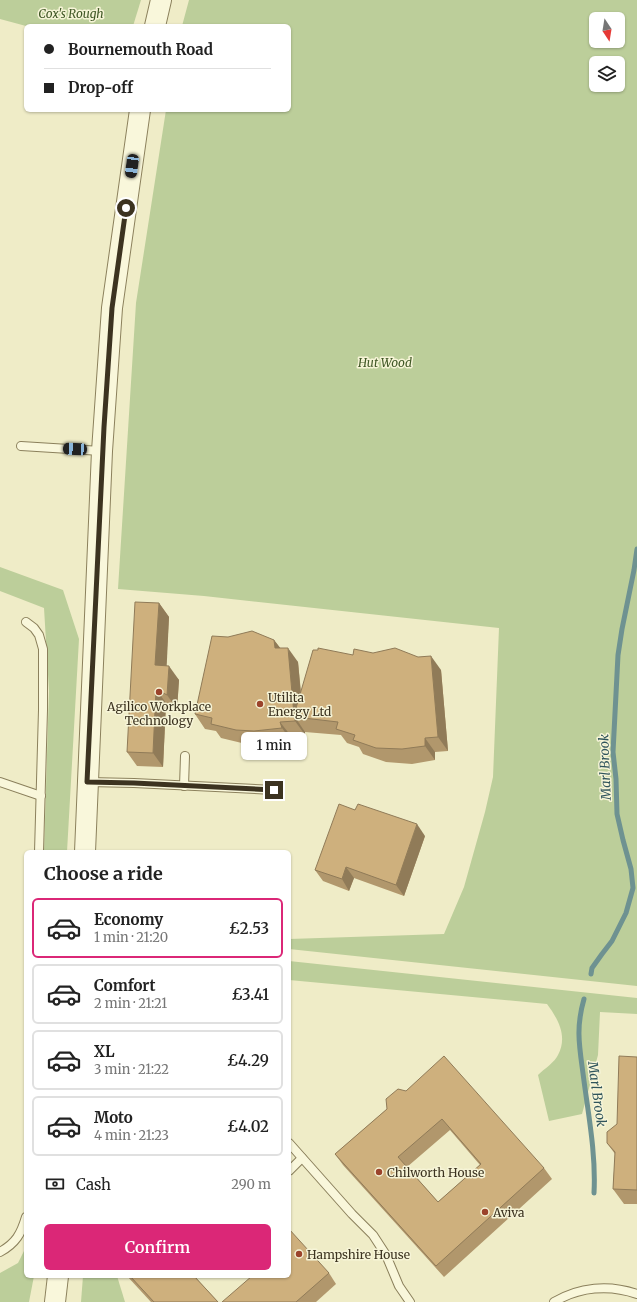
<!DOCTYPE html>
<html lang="en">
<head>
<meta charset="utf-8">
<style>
	:root { --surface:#fff; --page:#f2f2f2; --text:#222; --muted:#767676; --line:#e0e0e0; --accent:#db2777 }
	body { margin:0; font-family:Merriweather,serif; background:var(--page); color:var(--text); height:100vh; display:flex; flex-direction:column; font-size:15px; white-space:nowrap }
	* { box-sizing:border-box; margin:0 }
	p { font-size:13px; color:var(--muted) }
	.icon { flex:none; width:22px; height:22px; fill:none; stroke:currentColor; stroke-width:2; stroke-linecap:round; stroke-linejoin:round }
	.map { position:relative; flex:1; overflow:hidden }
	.details { position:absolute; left:24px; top:850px; width:267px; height:428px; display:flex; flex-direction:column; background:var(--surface); border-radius:6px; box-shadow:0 1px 3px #0004 }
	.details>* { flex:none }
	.banner { position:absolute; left:24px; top:24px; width:267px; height:88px; border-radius:6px; box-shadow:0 1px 3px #0004; display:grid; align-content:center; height:88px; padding:0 20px; background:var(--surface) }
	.needle { width:26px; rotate:168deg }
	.tools { position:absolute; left:589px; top:12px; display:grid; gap:8px }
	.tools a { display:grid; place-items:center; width:36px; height:36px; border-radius:6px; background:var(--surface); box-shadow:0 1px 3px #0004; font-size:20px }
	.end { position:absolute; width:18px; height:18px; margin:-9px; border:5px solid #3c3320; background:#fff; box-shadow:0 0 0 2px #fff }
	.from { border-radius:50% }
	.bubble { position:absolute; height:28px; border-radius:6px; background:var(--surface); box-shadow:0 1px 3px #0004; font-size:13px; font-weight:600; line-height:28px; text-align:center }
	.car { position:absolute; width:12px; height:24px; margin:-12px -6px; border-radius:5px; box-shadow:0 0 3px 1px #0007; background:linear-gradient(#222 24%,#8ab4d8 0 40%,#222 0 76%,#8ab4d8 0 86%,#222 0) }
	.banner b { display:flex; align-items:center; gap:14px; height:38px; font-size:15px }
	.banner b+b { border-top:1px solid var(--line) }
	.banner i { width:10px; height:10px; background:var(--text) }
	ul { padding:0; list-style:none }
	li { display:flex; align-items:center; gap:12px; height:60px; margin:0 8px 6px; padding:0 12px; border:2px solid var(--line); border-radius:6px }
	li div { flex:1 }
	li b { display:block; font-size:15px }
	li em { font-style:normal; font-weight:600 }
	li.on { border-color:var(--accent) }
	li>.icon { width:36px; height:36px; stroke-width:1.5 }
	h2 { padding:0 20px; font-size:18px; line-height:48px }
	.pay { display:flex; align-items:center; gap:10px; height:44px; padding:0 20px; font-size:15px }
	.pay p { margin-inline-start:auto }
	.action { display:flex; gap:8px; margin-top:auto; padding:8px 20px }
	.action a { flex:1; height:46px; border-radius:6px; background:var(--accent); color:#fff; font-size:16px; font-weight:600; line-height:46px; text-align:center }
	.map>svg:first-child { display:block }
	.green { fill:#bcce9a; fill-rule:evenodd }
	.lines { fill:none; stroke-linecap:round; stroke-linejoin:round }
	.stream { stroke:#6e9291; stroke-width:5 }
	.service-casing { stroke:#8b805c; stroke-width:10 }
	.tertiary-casing { stroke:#8b805c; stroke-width:22 }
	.service { stroke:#f9f7db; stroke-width:8 }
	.tertiary { stroke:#f9f7db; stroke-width:20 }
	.wall { fill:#b1976c; fill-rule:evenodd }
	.shaded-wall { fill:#907b58 }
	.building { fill:#ceb07d; stroke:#907b58; fill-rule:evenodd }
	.route { stroke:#3c3320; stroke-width:5 }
	.poi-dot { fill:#9b432b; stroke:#f6f4d7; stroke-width:1.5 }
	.labels { text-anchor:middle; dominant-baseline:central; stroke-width:3; stroke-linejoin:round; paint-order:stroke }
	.park-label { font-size:12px; font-style:italic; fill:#405826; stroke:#f6f4d7 }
	.poi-label { font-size:12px; fill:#3c3320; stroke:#f6f4d7; text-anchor:start }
	.water-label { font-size:13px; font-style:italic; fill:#2f545b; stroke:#f6f4d7 }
</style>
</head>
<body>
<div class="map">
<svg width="637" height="1302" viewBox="0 0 637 1302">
	<rect width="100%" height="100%" fill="#efecc7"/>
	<!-- green -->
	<g class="green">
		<polygon points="0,0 141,0 133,26 26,26 0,19"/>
		<path d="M189,0h448v986l-348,-37v-10l155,-5 20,-47 21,-75 8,-35 6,-149 -295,-32 -86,-7 18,-286 30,-193h123v-84h-107zM596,19h22v22h-22zM596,63h22v22h-22z"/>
		<polygon points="0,567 63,590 79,639 67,852 44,852 49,691 44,608 0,591"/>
		<path d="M289,961l348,37v16l-37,-2 -2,43 -16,59 -33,7 -11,-46c6,-6 17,-13 20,-20 10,-19 0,-36 -11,-51l-258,-24z"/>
		<polygon points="26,1247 26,1276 34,1276 29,1302 0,1302 0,1273 18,1263"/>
		<polygon points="83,1276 117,1276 125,1302 81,1302"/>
	</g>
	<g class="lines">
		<!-- stream -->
		<g class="stream">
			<polyline points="591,974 592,968 602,954 612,941 626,913 633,888 631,869 623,840 617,814 616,779 613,752 618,655 622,629 634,570 637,549"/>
			<path d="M584,999c-9,31 -4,50 0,82 5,37 12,75 10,112"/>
		</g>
		<defs>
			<g id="service">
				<polyline points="21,446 101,451"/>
				<polyline points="26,622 34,628 39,635 43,649 43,710 39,852"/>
				<polyline points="0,782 41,796"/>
				<polyline points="88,782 134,783 274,790"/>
				<polyline points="184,786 185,756"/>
				<polyline points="289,1143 352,1214 373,1235 386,1255 399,1286 410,1302"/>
				<polyline points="289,1171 302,1158"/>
				<path d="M0,1252c16,-9 21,-18 26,-35"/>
				<path d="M554,1302c25,-15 55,-18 83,-8"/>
			</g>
			<g id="tertiary">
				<polyline points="155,26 161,0"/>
				<polyline points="85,852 102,451 112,308 140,110"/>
				<polyline points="55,1302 58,1276"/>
			</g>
		</defs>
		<!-- service casing -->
		<use href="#service" class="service-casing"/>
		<!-- tertiary casing -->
		<use href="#tertiary" class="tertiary-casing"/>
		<!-- service -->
		<use href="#service" class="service"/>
		<!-- tertiary -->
		<use href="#tertiary" class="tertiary"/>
	</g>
	<!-- wall -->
	<g class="wall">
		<polygon points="159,603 169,617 166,666 179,680 177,709 166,703 163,767 137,766 127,752"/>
		<polygon points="228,637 274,640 280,648 298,662 301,692 353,655 441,670 448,751 435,752 435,760 412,764 386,762 363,754 359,747 347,743 341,735 305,732 305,735 291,736 292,742 264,746 246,744 221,738 216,731 205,729 195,714"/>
		<polygon points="425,836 404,896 354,878 349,891 323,881 315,870"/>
		<polygon points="637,1057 637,1204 624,1204 613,1189 615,1154 607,1143 617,1124"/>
		<path d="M398,1089l146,79 8,11 -108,98 -101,-112 -8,-11 52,-45zM450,1130l30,35 -42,37 -31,-35z"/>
		<polygon points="329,1273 336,1284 316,1302 222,1302"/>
		<polygon points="127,1276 194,1276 218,1302 151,1302"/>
	</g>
	<!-- shaded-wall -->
	<g class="shaded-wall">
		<polygon points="159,603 169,617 166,680 155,665"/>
		<polygon points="274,640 285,654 275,648"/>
		<polygon points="288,648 298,662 303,718 294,715"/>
		<polygon points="431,656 441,670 448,751 438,737"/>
		<polygon points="169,666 179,680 177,709 167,695"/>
		<polygon points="156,689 166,703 163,767 153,753"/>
		<polygon points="295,717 305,732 305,735 295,721"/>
		<polygon points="280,722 291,736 292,742 282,728"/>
		<polygon points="425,738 435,752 435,760 425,746"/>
		<polygon points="417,824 425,836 404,896 396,885"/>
		<polygon points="346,867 354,878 349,891 342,879"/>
	</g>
	<!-- building -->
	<g class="building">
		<polygon points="135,602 159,603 155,665 169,666 167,695 156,689 153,753 127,752"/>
		<polygon points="252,631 274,640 275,648 288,648 294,715 313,650 318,650 318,648 353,655 354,649 373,653 395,648 418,657 431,656 438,737 425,738 425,746 402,749 376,748 353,740 355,735 336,729 338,722 295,717 295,721 280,722 282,728 254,731 236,730 211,724 212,718 195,714 212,636 228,637"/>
		<polygon points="339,804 355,810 358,804 417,824 396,885 346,867 342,879 315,870"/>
		<path d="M444,1056l100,112 -108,98 -101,-112 52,-45 -1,-10 12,-10 8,2zM442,1119l39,45 -43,38 -40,-45z"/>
		<polygon points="619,1056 637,1057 637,1190 613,1189 615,1152 607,1143 607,1132 617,1124"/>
		<polygon points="289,1229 329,1273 296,1302 222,1302 252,1276 289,1276"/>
		<polygon points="130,1276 194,1276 218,1302 154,1302"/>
	</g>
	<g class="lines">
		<!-- route -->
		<polyline class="route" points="126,208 112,308 104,427 87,782 134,783 274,790"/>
	</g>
	<!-- markers -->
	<g class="poi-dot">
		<circle cx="159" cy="692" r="4"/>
		<circle cx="260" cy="704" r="4"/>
		<circle cx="379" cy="1172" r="4"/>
		<circle cx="485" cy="1212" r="4"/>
		<circle cx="299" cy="1254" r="4"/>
	</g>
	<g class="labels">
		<!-- park labels -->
		<g class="park-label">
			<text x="71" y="13">Cox's Rough</text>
			<text x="385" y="362">Hut Wood</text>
		</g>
		<!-- poi labels -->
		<g class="poi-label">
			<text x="268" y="697">Utilita<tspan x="268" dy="14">Energy Ltd</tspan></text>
			<text x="159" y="706" text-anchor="middle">Agilico Workplace<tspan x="159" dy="14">Technology</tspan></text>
			<text x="387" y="1172">Chilworth House</text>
			<text x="493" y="1212">Aviva</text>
			<text x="307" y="1254">Hampshire House</text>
		</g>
		<!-- water labels -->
		<g class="water-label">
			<text transform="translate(605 767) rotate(-92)">Marl Brook</text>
			<text transform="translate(597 1094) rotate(82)">Marl Brook</text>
		</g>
	</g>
</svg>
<div class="tools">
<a><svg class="needle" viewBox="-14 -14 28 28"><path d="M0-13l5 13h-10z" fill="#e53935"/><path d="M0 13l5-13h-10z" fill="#767676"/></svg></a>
<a><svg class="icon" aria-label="layers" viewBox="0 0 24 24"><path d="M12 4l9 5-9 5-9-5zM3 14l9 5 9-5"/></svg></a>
</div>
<i class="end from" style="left:126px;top:208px"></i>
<i class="end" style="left:274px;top:790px"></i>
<div class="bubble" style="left:241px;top:732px;width:66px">1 min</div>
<i class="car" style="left:132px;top:166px;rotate:188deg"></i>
<i class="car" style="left:75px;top:449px;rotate:273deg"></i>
<div class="banner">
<b><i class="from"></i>Bournemouth Road</b>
<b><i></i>Drop-off</b>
</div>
<section class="details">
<h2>Choose a ride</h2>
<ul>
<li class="on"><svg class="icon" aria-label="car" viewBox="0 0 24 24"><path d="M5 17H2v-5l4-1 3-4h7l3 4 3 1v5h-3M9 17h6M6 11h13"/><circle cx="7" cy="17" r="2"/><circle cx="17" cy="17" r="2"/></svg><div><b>Economy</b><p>1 min · 21:20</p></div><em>£2.53</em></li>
<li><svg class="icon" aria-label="car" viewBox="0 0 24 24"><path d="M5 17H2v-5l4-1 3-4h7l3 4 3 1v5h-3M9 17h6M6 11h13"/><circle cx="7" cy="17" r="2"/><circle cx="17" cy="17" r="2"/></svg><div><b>Comfort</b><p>2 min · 21:21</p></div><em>£3.41</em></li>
<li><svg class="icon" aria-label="car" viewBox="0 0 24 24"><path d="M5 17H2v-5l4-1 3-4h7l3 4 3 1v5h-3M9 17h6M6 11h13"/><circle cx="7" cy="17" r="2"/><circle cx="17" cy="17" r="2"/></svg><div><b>XL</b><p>3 min · 21:22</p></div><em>£4.29</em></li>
<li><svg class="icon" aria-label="car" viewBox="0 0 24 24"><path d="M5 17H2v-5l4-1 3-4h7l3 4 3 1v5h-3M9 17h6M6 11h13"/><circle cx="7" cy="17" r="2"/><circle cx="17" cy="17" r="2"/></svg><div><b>Moto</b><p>4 min · 21:23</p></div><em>£4.02</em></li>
</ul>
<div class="pay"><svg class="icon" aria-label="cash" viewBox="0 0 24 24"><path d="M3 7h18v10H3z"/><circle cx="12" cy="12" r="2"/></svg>Cash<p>290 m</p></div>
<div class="action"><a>Confirm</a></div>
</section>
</div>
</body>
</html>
